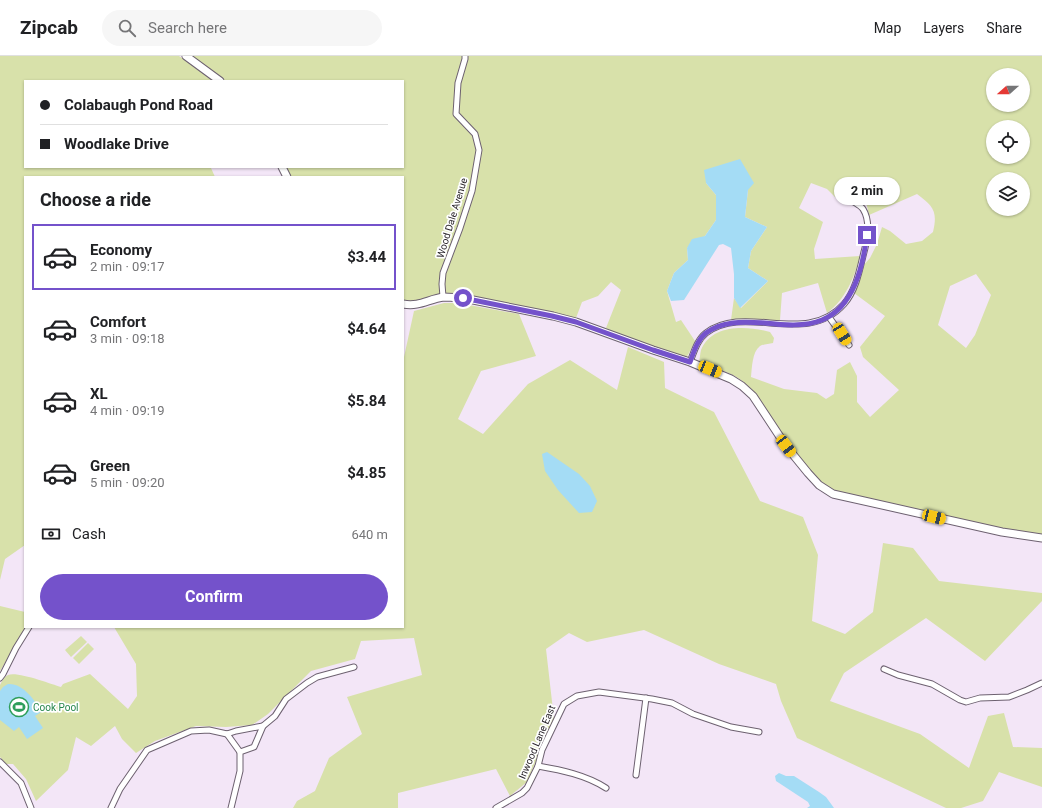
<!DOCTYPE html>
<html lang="en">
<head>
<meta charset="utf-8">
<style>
	:root { --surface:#fff; --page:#f6f6f6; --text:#202124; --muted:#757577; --line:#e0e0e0; --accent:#7452cb }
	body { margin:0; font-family:Roboto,sans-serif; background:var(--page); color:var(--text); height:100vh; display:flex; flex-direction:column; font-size:15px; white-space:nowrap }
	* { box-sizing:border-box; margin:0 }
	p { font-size:13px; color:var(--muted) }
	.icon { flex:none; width:22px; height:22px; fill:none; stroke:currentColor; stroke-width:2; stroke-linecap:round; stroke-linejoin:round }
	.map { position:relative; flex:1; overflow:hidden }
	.drawer { position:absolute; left:24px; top:120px; width:380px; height:452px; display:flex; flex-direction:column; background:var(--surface); border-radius:0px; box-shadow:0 1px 3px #0004 }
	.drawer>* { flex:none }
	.banner { position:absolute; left:24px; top:24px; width:380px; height:88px; border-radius:0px; box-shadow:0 1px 3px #0004; display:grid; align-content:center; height:88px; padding:0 16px; background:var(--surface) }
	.needle { width:26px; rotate:249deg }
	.tools { position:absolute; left:986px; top:12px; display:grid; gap:8px }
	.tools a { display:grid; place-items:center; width:44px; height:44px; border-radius:50%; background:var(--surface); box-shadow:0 1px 3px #0004; font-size:20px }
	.end { position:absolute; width:18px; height:18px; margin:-9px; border:5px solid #7452cb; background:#fff; box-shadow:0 0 0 2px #fff }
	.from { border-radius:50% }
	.bubble { position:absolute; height:28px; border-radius:14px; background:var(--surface); box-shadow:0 1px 3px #0004; font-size:13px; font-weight:700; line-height:28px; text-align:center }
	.car { position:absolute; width:12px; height:24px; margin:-12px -6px; border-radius:5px; box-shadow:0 0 3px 1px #0007; background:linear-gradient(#f5c518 24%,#345 0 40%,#f5c518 0 76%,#345 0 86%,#f5c518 0) }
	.banner b { display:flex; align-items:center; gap:14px; height:38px; font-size:15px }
	.banner b+b { border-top:1px solid var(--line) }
	.banner i { width:10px; height:10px; background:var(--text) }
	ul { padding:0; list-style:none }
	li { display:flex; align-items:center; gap:12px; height:66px; margin:0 8px 6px; padding:0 8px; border:2px solid transparent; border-radius:0px }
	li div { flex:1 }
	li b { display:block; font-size:15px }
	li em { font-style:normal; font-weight:700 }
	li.active { border-color:var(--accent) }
	li>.icon { width:36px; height:36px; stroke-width:1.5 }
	h2 { padding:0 16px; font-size:18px; line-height:48px }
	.pay { display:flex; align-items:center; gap:10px; height:44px; padding:0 16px; font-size:15px }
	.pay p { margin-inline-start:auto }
	.action { display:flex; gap:8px; margin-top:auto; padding:8px 16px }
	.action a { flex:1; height:46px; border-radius:24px; background:var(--accent); color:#fff; font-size:16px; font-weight:700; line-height:46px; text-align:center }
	header { display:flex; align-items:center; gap:24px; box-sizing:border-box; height:56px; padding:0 20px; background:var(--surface); border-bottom:1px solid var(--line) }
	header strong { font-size:19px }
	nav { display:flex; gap:22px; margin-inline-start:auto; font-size:14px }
	.search { width:280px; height:36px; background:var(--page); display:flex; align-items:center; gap:10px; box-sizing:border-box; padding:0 14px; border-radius:22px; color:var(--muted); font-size:15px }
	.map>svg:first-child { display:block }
	.green { fill:#d8e1aa; fill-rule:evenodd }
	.water { fill:#a4dcf5 }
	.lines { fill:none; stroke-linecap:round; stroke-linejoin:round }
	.street-casing { stroke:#6d6170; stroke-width:7 }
	.secondary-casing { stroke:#6d6170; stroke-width:9 }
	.street { stroke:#fff; stroke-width:5 }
	.secondary { stroke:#fff; stroke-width:7 }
	.route { stroke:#7452cb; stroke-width:5 }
	.labels { text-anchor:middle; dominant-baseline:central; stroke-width:3.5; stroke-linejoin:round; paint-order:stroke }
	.street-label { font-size:10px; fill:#282329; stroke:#fff }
	.leisure-label { font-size:10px; fill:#27864d; stroke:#fff; text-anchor:start }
</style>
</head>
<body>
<header>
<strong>Zipcab</strong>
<div class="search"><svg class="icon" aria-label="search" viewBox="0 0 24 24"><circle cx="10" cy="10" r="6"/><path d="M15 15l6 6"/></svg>Search here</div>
<nav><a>Map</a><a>Layers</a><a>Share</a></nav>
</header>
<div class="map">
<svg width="1042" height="752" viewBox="0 0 1042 752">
	<rect width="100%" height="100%" fill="#f3e6f7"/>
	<!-- green -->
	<g class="green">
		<polygon points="0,0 179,0 215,25 25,25 25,111 208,111 211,112 215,121 25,121 25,489 5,503 0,524"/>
		<path d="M191,0h851v479c-28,-3 -56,-8 -84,-15 -17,-3 -33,-10 -50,-13 -24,-6 -69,-8 -87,-24 -21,-19 -37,-45 -52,-68 -9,-14 -16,-27 -31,-37 -11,-7 -26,-11 -39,-16 1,-4 1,-8 2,-12 11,-27 47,-24 69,-18l4,6 -1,5c-4,1 -9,1 -13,3 -8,6 -8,22 -9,31l33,12 33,4 9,6 8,-5 3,-24 13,-8 7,14v26l13,15 29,-27 -36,-33 -3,-10 25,-31 -31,-23 5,-11 4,-16 7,-8 7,-14 5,-17 8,4 16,13 16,-3 11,-9c5,-21 0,-26 -16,-38l-48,21c-2,-9 -3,-19 -13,-24l-15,7 -6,-1 -8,-8 -16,-6 -12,25 24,14 -9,27 1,10 45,-3c-6,22 -14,43 -33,57l-9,-30 -36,10 -2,27h-49l3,-22 7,10 27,-27 -20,-13 3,-17 16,-24 -22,-10 3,-27 -42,-7 10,12v25l-11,16 -18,12 1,12 -14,13 -7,18 9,31 5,-2 14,21 -7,14 -3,3 -59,-20 -20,-10 15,-38 -10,-8 -13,14 -16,6 -6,16 -128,-25 -32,10 -13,-2v-124h-113l-5,-10h118v-86h-179zM993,19h30v30h-30zM993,71h30v30h-30zM993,123h30v30h-30zM976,218l15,21 -16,40 -9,13 -28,-23 12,-39z"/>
		<path d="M444,247h14l61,11 17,42 -55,15 -23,48 25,15 45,-50 42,-24 47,30 11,-43 36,15 1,26 49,24 46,89 43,16 15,38 -6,66 33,13 28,-22 10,-69 30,5 26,33 103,12v8l-57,60 -59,-43 -82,55 -14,28 90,33 49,34 19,-52 16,-3 9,34 29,1v39l-43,-15 -16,29 -22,7h-15l-149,-70 -16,-37 -5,-17 -57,-20 -75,-34 -57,12 -18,-9 -23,16 8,70 -27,63 -17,14 -14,-27 -98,24v15h-105l4,-7 18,-10 14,-33 33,-24 -15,-37 75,-22 -8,-37 -53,3 -6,18 -44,12 -43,43 -16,11 -26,2 -30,-1 -41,15 -19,12 -14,-14 -7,-13 -24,20 -15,-9 -8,33 -32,31 -10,-22 -13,-15h-7l-6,-7v-72c2,-4 4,-8 8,-10 9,-4 43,9 53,12l2,-3 27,-10 38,35 9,-13 -1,-32 -22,-37h289v-271l1,1 10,-46z"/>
		<polygon points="0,550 25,556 25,571 27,571 0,615"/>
		<polygon points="81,580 87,586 71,601 65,594"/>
		<polygon points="88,587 94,593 79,608 73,602"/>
	</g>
	<!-- water -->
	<g class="water">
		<polygon points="740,103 754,127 748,134 745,161 767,171 751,195 748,212 768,225 740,252 734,242 734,218 731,192 723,188 719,189 684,244 671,245 667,235 674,217 688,204 687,192 692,183 705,180 716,164 716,139 706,127 704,114"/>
		<polygon points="547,396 579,418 590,430 597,445 592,456 579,457 558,434 545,415 542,398"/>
		<path d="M8,628c15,-1 27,16 33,28l-6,4 8,12 -16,11 -8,-12 -5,4 -14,-11v-29l3,-4z"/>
		<polygon points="779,717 786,720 794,720 819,736 826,741 834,752 807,752 810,750 808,746 776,725 775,720"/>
	</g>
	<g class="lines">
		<defs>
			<g id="street">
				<polyline points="443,241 442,228 443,217 460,172 472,135 479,94 475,78 456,58 458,27 465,3 465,0"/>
				<polyline points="829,261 849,289"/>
				<path d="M690,306c4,-10 7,-22 16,-29 40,-30 100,14 138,-29 13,-15 16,-37 21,-56 3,-12 5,-28 -2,-39 -2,-3 -6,-5 -9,-7"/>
				<polyline points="884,613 898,619 932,628 960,644 966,646 980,642 1009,641 1027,634 1042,627"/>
				<polyline points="0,622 3,618 16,592 29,571"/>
				<polyline points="227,678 240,696"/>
				<polyline points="0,706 21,727 31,752"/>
				<path d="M538,710c23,4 48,9 68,22"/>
				<polyline points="636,719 646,642"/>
				<polyline points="111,752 120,733 147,694 191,675 209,674 227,678 236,675 263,670"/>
				<polyline points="231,752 240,715 240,696 254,691 263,670 275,660 286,643 307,627 317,621 354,611"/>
				<polyline points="496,752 522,737 527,732 538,710 542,694 564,648 577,640 599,636 652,643 672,647 693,658 731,671 759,676"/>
			</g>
			<g id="secondary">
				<polyline points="186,0 220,25"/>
				<polyline points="282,111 287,121"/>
				<path d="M403,248c17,3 25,-5 41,-7 6,0 13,1 19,1l90,18 23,6 77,28 37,12 41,17 11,7 11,10 33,50 22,27 11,12 14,9 169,38 40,6"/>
			</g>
		</defs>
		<!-- street casing -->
		<use href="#street" class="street-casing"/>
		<!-- secondary casing -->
		<use href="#secondary" class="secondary-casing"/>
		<!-- street -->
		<use href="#street" class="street"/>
		<!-- secondary -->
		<use href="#secondary" class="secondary"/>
	</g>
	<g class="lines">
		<!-- route -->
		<path class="route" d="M463,242l89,18 24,6 77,28 37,12c4,-10 7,-22 16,-29 17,-13 39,-11 59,-10 18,2 40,4 57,-3 32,-13 41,-54 45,-85"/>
	</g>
	<!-- icons -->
	<defs>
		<symbol id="stadium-ring" viewBox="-11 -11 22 22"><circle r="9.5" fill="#fff" stroke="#2e9e5b" stroke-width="1.5"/><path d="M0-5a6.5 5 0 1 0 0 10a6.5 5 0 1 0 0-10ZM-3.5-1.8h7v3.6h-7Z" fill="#2e9e5b"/></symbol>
	</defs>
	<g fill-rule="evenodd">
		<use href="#stadium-ring" x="8" y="640" width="22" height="22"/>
	</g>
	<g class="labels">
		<!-- street labels -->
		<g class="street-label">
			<text transform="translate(452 162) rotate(-73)">Wood Dale Avenue</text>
			<text transform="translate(537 686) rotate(-67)">Inwood Lane East</text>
		</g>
		<!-- leisure labels -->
		<g class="leisure-label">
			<text x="33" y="651">Cook Pool</text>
		</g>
	</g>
</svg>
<div class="tools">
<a><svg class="needle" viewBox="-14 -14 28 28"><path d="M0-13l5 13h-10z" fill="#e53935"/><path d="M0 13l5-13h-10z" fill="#757577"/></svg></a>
<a><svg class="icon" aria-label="locate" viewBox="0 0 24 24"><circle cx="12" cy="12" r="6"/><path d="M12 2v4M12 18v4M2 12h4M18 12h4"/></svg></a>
<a><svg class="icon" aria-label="layers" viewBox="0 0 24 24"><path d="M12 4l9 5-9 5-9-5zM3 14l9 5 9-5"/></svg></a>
</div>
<i class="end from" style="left:463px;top:242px"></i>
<i class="end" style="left:867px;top:179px"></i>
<div class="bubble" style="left:834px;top:121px;width:66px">2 min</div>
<i class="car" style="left:842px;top:278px;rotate:148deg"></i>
<i class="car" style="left:710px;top:313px;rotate:112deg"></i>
<i class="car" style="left:786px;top:390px;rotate:143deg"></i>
<i class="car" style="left:934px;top:461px;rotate:104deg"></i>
<div class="banner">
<b><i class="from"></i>Colabaugh Pond Road</b>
<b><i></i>Woodlake Drive</b>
</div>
<section class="drawer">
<h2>Choose a ride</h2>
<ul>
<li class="active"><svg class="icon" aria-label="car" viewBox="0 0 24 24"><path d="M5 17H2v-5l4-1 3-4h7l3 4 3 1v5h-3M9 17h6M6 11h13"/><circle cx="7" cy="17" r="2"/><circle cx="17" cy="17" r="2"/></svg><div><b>Economy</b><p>2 min · 09:17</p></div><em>$3.44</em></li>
<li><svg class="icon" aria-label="car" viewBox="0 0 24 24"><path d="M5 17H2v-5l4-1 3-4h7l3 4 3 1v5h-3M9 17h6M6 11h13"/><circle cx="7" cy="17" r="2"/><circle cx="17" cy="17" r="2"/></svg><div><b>Comfort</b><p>3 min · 09:18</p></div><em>$4.64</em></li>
<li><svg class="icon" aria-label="car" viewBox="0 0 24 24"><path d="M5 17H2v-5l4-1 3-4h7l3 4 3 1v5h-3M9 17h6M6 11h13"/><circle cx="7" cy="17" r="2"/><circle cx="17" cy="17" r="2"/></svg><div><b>XL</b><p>4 min · 09:19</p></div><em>$5.84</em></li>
<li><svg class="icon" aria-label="car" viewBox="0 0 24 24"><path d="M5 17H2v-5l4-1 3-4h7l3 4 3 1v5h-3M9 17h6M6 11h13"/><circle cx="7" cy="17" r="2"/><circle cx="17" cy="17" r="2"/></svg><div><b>Green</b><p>5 min · 09:20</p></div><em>$4.85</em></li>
</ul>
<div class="pay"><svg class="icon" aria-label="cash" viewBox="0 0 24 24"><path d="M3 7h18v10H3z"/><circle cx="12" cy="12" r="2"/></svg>Cash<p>640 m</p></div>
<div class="action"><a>Confirm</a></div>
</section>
</div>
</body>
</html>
